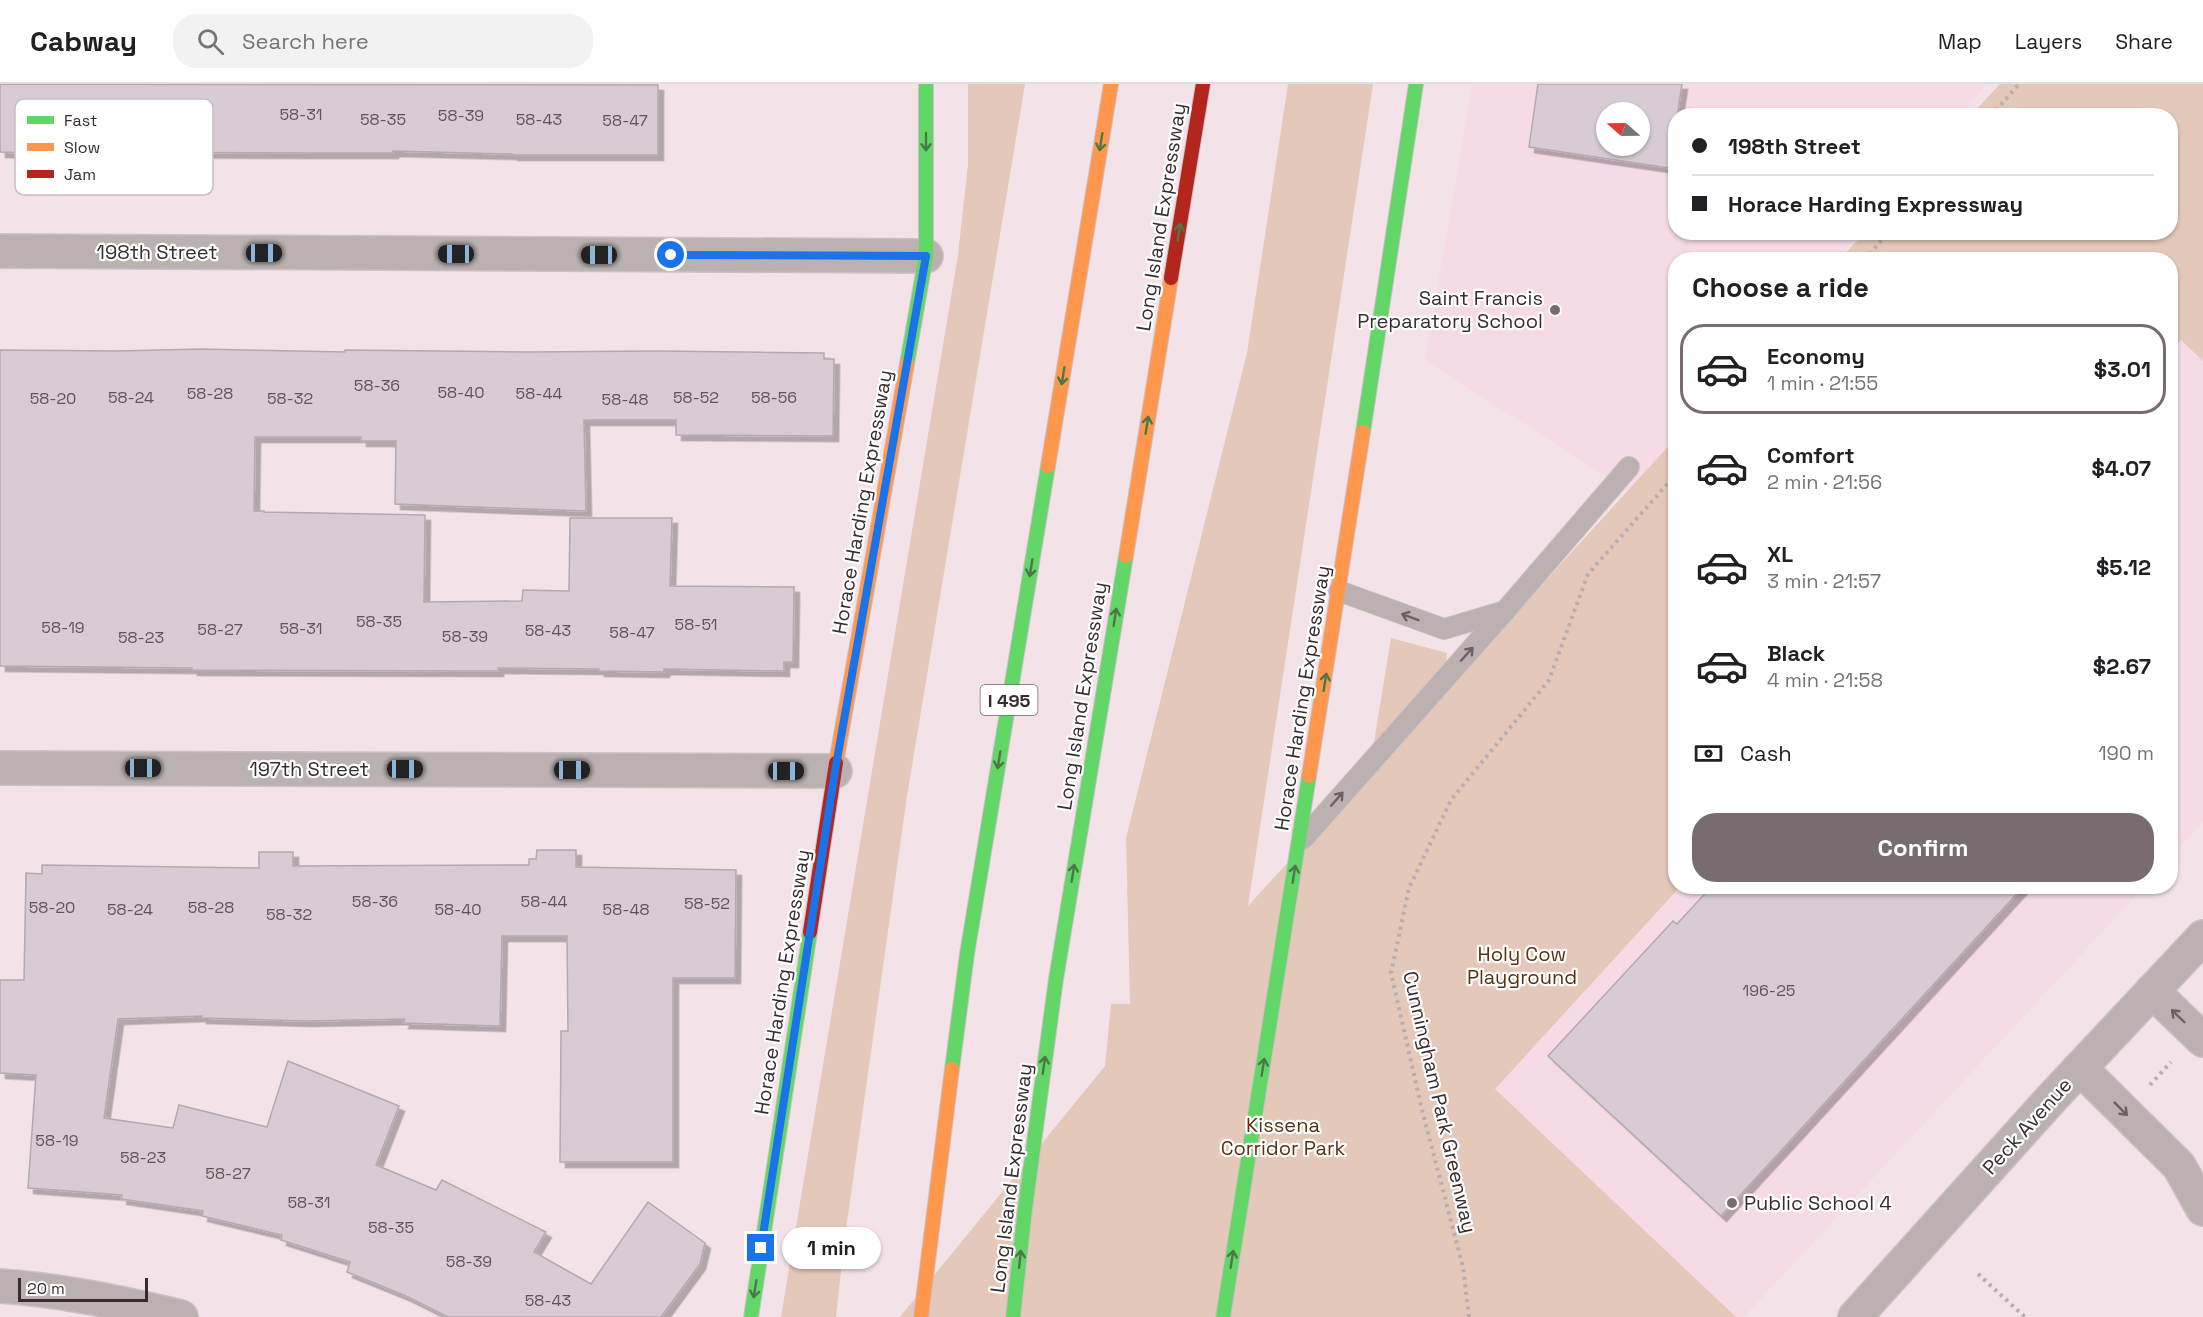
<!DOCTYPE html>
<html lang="en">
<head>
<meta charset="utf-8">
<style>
	:root { --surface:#fff; --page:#f2f2f2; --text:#202124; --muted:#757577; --line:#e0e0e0; --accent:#796c71 }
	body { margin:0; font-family:"Space Grotesk",sans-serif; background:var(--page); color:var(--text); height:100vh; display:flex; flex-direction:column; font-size:22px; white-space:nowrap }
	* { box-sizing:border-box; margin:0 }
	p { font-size:20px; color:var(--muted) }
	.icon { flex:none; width:33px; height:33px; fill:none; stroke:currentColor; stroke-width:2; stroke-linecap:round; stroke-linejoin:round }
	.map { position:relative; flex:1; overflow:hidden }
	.side { position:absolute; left:1668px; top:168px; width:510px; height:642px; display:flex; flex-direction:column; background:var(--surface); border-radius:24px; box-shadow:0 2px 4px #0004 }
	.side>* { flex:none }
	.hud { position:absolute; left:1668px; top:24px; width:510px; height:132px; border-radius:24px; box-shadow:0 2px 4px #0004; display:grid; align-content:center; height:132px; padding:0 24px; background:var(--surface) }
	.needle { width:39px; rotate:290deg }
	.controls { position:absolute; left:1596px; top:18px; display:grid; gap:12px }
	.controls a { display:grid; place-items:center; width:54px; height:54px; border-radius:50%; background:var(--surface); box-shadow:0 2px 4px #0004; font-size:30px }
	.scale { position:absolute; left:18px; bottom:15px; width:130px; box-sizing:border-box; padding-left:6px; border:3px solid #372c30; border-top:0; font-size:16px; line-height:21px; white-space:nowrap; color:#372c30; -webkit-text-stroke:4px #fff; paint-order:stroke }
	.end { position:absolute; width:27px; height:27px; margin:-14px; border:8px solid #1a73e8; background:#fff; box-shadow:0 0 0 3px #fff }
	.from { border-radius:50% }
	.bubble { position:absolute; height:42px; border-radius:21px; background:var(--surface); box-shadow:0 2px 4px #0004; font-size:20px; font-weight:700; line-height:42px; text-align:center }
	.car { position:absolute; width:18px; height:36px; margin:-18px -9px; border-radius:8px; box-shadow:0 0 4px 2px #0007; background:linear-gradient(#222 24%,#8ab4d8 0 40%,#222 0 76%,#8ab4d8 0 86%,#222 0) }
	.hud b { display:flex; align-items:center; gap:21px; height:57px; font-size:22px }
	.hud b+b { border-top:2px solid var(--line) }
	.hud i { width:15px; height:15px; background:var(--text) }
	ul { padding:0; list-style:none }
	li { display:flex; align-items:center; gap:18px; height:90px; margin:0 12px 9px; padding:0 12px; border:3px solid transparent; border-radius:24px }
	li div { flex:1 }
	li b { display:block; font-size:22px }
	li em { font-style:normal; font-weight:700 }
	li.active { border-color:var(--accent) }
	li>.icon { width:54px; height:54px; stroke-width:1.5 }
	h2 { padding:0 24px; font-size:27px; line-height:72px }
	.pay { display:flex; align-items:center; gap:15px; height:66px; padding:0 24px; font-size:22px }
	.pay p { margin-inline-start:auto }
	.primary-button { display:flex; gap:12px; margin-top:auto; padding:12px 24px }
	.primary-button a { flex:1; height:69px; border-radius:24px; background:var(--accent); color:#fff; font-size:24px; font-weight:700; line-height:69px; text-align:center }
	header { display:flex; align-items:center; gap:36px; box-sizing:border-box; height:84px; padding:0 30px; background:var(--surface); border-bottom:2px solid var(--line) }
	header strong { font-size:28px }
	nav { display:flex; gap:33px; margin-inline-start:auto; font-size:21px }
	.search { width:420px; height:54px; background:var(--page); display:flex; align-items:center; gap:15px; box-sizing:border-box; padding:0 21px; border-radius:24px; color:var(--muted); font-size:22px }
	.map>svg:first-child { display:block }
	.built { fill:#f6dae5; fill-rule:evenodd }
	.green { fill:#e4c8ba }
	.building { fill:#d8cbd5; stroke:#b3a9b0; stroke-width:1.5; fill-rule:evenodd; filter:url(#shadow) }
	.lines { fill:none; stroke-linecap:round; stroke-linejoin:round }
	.lane-casing { stroke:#ccc0c5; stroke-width:22 }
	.street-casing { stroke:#ccc0c5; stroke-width:36 }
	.fast-casing { stroke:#ccc0c5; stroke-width:16 }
	.slow-casing { stroke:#ccc0c5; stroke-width:16 }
	.jam-casing { stroke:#ccc0c5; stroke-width:16 }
	.path { stroke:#b8adaf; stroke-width:4; stroke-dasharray:3 4.5; stroke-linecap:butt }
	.lane { stroke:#bab1b0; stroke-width:20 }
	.street { stroke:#bab1b0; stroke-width:33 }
	.fast { stroke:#63d668; stroke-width:14 }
	.slow { stroke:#ff974d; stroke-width:14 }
	.jam { stroke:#b3261e; stroke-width:14 }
	.oneway { stroke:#4b7849 }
	.oneway2 { stroke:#6b6163 }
	.route { stroke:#1a73e8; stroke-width:8 }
	.poi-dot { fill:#796c71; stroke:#fff; stroke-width:2 }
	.labels { text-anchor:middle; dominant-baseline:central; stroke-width:4.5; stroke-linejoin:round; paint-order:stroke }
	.number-label { font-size:16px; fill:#60545a }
	.shield { fill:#fff; stroke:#736b6e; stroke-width:1.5 }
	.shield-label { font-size:18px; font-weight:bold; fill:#372c30 }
	.street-label { font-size:20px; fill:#372c30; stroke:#fff }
	.poi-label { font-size:20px; fill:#372c30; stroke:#fff; text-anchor:end }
	.park-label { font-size:20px; fill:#58320f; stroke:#fff }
	.key { fill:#fff; stroke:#c3c0c1; stroke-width:1.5 }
	.key-label { font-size:16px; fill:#372c30 }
</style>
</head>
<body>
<header>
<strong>Cabway</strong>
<div class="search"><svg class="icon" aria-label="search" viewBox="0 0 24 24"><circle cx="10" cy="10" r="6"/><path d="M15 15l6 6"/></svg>Search here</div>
<nav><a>Map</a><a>Layers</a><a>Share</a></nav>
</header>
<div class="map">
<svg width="2203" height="1233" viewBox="0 0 2203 1233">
	<defs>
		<filter id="shadow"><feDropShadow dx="5.5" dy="5.5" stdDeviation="0" flood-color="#0004"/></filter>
	</defs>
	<rect width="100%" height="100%" fill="#f3e3e9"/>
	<!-- built -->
	<g class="built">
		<path d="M1472,0h515l-27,31 -284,1v116l184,1 -23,26 -161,1 -1,190 -39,46 -211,-136zM1606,28h34v34h-34z"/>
		<polygon points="2181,256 2203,277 2203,738 2171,773 2170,267"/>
		<polygon points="1680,803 2144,803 1744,1233 1736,1233 1494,1005"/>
	</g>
	<!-- green -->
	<g class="green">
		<polygon points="968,0 1025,0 907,712 844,1160 836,1233 781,1233 958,171 968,81"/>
		<polygon points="1288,0 1373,0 1248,822 1675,355 1676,802 1680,803 1495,1005 1736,1233 900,1233 1105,982 1111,920 1130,920 1126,754 1247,269"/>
		<polygon points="2000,0 2203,0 2203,277 2181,256 2171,267 2170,176 1840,175 1864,149 2170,148 2170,32 1971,31"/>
		<polygon points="1391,554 1447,569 1446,579 1373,664"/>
	</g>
	<!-- building -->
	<g class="building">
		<polygon points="0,0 658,1 658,71 512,71 512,70 393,67 393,69 326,69 90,68 90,71 0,68"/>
		<path d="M1538,0h144l-13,84 -140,-21zM1606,28h34v34h-34z"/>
		<polygon points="201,265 345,268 345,266 527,268 657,267 824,269 824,275 834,275 833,352 676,351 676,336 584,336 586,427 395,420 396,357 361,357 361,353 255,353 254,427 264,427 264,428 425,431 424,518 522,517 523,506 569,507 570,434 672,434 670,502 794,503 793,578 784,578 784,587 664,585 664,588 599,587 599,585 498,584 498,587 192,586 192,584 0,582 0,266 117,267"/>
		<polygon points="537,766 576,766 576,783 736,786 735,894 673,894 673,1078 560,1078 561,947 568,947 567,852 502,852 500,942 403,939 405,935 306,937 201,934 202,932 118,935 104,1034 173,1044 179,1021 267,1043 288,977 399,1022 376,1081 436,1106 442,1096 546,1148 534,1168 591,1200 648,1118 705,1159 700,1180 661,1233 448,1233 406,1212 347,1188 350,1178 281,1156 282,1151 202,1132 203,1127 121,1115 122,1111 28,1104 36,991 0,989 0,896 24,896 26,789 42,790 42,781 259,784 259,768 293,768 293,782 529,781 529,775 536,775"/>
		<polygon points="1712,802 2024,802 1721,1132 1548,972 1673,837 1677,840"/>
	</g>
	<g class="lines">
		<defs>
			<g id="lane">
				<polyline points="1339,507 1444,545 1505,527"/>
				<polyline points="1303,755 1505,527 1629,383"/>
			</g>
			<g id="street">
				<polyline points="0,167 926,172"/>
				<polyline points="0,684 835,687"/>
				<polyline points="2152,907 2203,956"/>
				<polyline points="2080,984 2179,1082 2203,1125"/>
				<path d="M0,1202c61,4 122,17 181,31"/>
				<polyline points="1855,1233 2051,1015 2203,853"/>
			</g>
			<g id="fast">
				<polyline points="907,280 926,172 926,0"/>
				<polyline points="1363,348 1416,0"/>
				<polyline points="952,985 967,870 1048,382"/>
				<polyline points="751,1233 810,848"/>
				<polyline points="1013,1233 1025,1125 1056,895 1126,472"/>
				<polyline points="1223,1233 1309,692"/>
			</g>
			<g id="slow">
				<polyline points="1048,382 1111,0"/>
				<polyline points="1126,472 1171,194"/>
				<polyline points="836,679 907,280"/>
				<polyline points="1309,692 1363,348"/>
				<polyline points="921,1233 952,985"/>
			</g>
			<g id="jam">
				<polyline points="1171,194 1203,0"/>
				<polyline points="810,848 836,679"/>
			</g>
		</defs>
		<!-- lane casing -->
		<use href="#lane" class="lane-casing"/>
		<!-- street casing -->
		<use href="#street" class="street-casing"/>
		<!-- fast casing -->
		<use href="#fast" class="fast-casing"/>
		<!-- slow casing -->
		<use href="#slow" class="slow-casing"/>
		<!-- jam casing -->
		<use href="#jam" class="jam-casing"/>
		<!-- path -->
		<g class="path">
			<polyline points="1991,32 2019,0"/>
			<polyline points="1865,176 1888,148"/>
			<polyline points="2150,1001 2171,978"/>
			<polyline points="1978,1190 2025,1233"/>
			<polyline points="1469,1233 1463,1183 1422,1026 1391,889 1409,804 1451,716 1549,596 1588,490 1676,390"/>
		</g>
		<!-- lane -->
		<use href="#lane" class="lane"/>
		<!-- street -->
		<use href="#street" class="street"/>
		<!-- fast -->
		<use href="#fast" class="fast"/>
		<!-- slow -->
		<use href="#slow" class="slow"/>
		<!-- jam -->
		<use href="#jam" class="jam"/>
	</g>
	<!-- one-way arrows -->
	<defs><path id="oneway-shaft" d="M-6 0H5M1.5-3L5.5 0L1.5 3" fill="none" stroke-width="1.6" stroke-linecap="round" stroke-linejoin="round" transform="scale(1.5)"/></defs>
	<g class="oneway">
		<use href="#oneway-shaft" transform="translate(926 58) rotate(90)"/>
		<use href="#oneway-shaft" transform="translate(1101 58) rotate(99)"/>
		<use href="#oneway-shaft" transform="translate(1179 148) rotate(-81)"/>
		<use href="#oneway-shaft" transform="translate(1063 292) rotate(99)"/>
		<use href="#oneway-shaft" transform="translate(1147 341) rotate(-81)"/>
		<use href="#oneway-shaft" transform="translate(1031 484) rotate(99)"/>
		<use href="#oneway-shaft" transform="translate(1115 533) rotate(-81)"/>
		<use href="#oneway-shaft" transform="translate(1325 598) rotate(-81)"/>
		<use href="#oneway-shaft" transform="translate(999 676) rotate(99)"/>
		<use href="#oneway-shaft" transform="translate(1073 789) rotate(-81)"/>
		<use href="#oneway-shaft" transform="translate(1294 790) rotate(-81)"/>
		<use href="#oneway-shaft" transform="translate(1044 981) rotate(-82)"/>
		<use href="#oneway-shaft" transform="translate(1263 983) rotate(-81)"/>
		<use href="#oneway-shaft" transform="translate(1020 1175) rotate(-84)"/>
		<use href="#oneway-shaft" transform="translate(1232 1175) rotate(-81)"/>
		<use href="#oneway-shaft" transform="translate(755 1205) rotate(99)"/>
	</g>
	<g class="oneway2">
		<use href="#oneway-shaft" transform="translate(1410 533) rotate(-160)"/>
		<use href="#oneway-shaft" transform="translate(1467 570) rotate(-48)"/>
		<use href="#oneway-shaft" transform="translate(1337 715) rotate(-49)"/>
		<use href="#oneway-shaft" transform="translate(2178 932) rotate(-136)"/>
		<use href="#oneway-shaft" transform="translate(2121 1025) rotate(45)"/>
	</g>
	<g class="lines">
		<!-- route -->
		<polyline class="route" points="671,171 926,172 835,687 761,1164"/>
	</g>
	<!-- markers -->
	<g class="poi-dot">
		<circle cx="1555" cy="226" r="6"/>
		<circle cx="1732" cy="1119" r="6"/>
	</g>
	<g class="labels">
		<!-- number labels -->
		<g class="number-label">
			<text x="301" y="30">58-31</text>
			<text x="461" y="31">58-39</text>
			<text x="383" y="35">58-35</text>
			<text x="539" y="35">58-43</text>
			<text x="625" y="36">58-47</text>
			<text x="377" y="301">58-36</text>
			<text x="461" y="308">58-40</text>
			<text x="210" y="309">58-28</text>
			<text x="539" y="309">58-44</text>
			<text x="131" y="313">58-24</text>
			<text x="696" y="313">58-52</text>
			<text x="774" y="313">58-56</text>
			<text x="53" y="314">58-20</text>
			<text x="290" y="314">58-32</text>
			<text x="625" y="315">58-48</text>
			<text x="379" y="537">58-35</text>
			<text x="696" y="540">58-51</text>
			<text x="63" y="543">58-19</text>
			<text x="301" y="544">58-31</text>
			<text x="220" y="545">58-27</text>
			<text x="548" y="546">58-43</text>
			<text x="632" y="548">58-47</text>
			<text x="465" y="552">58-39</text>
			<text x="141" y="553">58-23</text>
			<text x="375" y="817">58-36</text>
			<text x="544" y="817">58-44</text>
			<text x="707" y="819">58-52</text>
			<text x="52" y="823">58-20</text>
			<text x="211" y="823">58-28</text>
			<text x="130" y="825">58-24</text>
			<text x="458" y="825">58-40</text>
			<text x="626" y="825">58-48</text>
			<text x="289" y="830">58-32</text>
			<text x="1769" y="906">196-25</text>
			<text x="57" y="1056">58-19</text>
			<text x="143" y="1073">58-23</text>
			<text x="228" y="1089">58-27</text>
			<text x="309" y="1118">58-31</text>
			<text x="391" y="1143">58-35</text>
			<text x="469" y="1177">58-39</text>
			<text x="548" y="1216">58-43</text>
		</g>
		<!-- shield labels -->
		<rect class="shield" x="980.5" y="601" width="57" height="30" rx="4.5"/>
		<g class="shield-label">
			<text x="1009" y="616">I 495</text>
		</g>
		<!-- street labels -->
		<g class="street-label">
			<text transform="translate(1161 133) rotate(-81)">Long Island Expressway</text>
			<text x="157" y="168">198th Street</text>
			<text transform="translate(862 418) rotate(-80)">Horace Harding Expressway</text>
			<text transform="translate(1082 612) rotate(-81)">Long Island Expressway</text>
			<text transform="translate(1302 614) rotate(-81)">Horace Harding Expressway</text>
			<text x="309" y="685">197th Street</text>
			<text transform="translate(782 898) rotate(-81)">Horace Harding Expressway</text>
			<text transform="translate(1440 1018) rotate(77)">Cunningham Park Greenway</text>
			<text transform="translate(2027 1042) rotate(-48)">Peck Avenue</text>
			<text transform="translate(1011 1094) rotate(-83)">Long Island Expressway</text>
		</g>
		<!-- poi labels -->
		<g class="poi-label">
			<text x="1543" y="214">Saint Francis<tspan x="1543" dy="23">Preparatory School</tspan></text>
			<text x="1744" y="1119" text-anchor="start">Public School 4</text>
		</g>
		<!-- park labels -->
		<g class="park-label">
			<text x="1522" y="870">Holy Cow<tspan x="1522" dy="23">Playground</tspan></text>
			<text x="1283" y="1041">Kissena<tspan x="1283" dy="23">Corridor Park</tspan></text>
		</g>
	</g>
	<!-- legend -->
	<rect x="15" y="15" width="198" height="96" rx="9" class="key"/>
	<rect x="27" y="32" width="27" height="8" fill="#63d668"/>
	<rect x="27" y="59" width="27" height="8" fill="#ff974d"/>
	<rect x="27" y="86" width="27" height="8" fill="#b3261e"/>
	<g class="key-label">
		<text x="64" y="42">Fast</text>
		<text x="64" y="69">Slow</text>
		<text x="64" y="96">Jam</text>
	</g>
</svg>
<div class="controls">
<a><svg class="needle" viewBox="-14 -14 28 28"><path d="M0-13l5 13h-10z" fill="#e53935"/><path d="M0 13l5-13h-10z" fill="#757577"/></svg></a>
</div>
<div class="scale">20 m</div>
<i class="end from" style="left:671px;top:171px"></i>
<i class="end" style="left:761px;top:1164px"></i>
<div class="bubble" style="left:782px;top:1143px;width:99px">1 min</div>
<i class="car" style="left:264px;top:169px;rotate:90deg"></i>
<i class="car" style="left:456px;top:170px;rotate:270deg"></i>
<i class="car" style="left:599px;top:171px;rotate:270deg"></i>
<i class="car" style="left:143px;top:684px;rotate:90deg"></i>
<i class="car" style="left:405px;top:685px;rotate:90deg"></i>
<i class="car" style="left:572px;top:686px;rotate:90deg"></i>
<i class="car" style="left:786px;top:687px;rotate:90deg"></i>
<div class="hud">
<b><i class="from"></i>198th Street</b>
<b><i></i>Horace Harding Expressway</b>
</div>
<section class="side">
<h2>Choose a ride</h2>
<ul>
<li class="active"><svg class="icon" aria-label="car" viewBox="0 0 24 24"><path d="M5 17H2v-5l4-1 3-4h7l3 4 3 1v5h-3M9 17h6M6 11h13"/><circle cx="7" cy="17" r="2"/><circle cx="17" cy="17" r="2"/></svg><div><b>Economy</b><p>1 min · 21:55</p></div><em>$3.01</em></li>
<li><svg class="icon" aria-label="car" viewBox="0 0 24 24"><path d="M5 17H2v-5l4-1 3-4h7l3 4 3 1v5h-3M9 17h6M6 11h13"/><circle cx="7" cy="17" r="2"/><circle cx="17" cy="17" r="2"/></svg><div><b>Comfort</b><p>2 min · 21:56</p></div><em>$4.07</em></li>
<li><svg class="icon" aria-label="car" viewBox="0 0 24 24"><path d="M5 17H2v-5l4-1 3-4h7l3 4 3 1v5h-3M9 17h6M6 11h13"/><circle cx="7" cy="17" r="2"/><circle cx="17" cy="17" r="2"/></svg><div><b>XL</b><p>3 min · 21:57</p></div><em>$5.12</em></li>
<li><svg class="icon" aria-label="car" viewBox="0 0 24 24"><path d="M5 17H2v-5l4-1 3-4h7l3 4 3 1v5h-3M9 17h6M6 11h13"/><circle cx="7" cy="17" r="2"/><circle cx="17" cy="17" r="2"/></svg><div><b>Black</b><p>4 min · 21:58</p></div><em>$2.67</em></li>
</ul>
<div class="pay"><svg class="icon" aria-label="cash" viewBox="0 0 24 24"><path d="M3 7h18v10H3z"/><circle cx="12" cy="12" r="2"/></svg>Cash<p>190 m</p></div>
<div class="primary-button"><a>Confirm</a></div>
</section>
</div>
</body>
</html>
